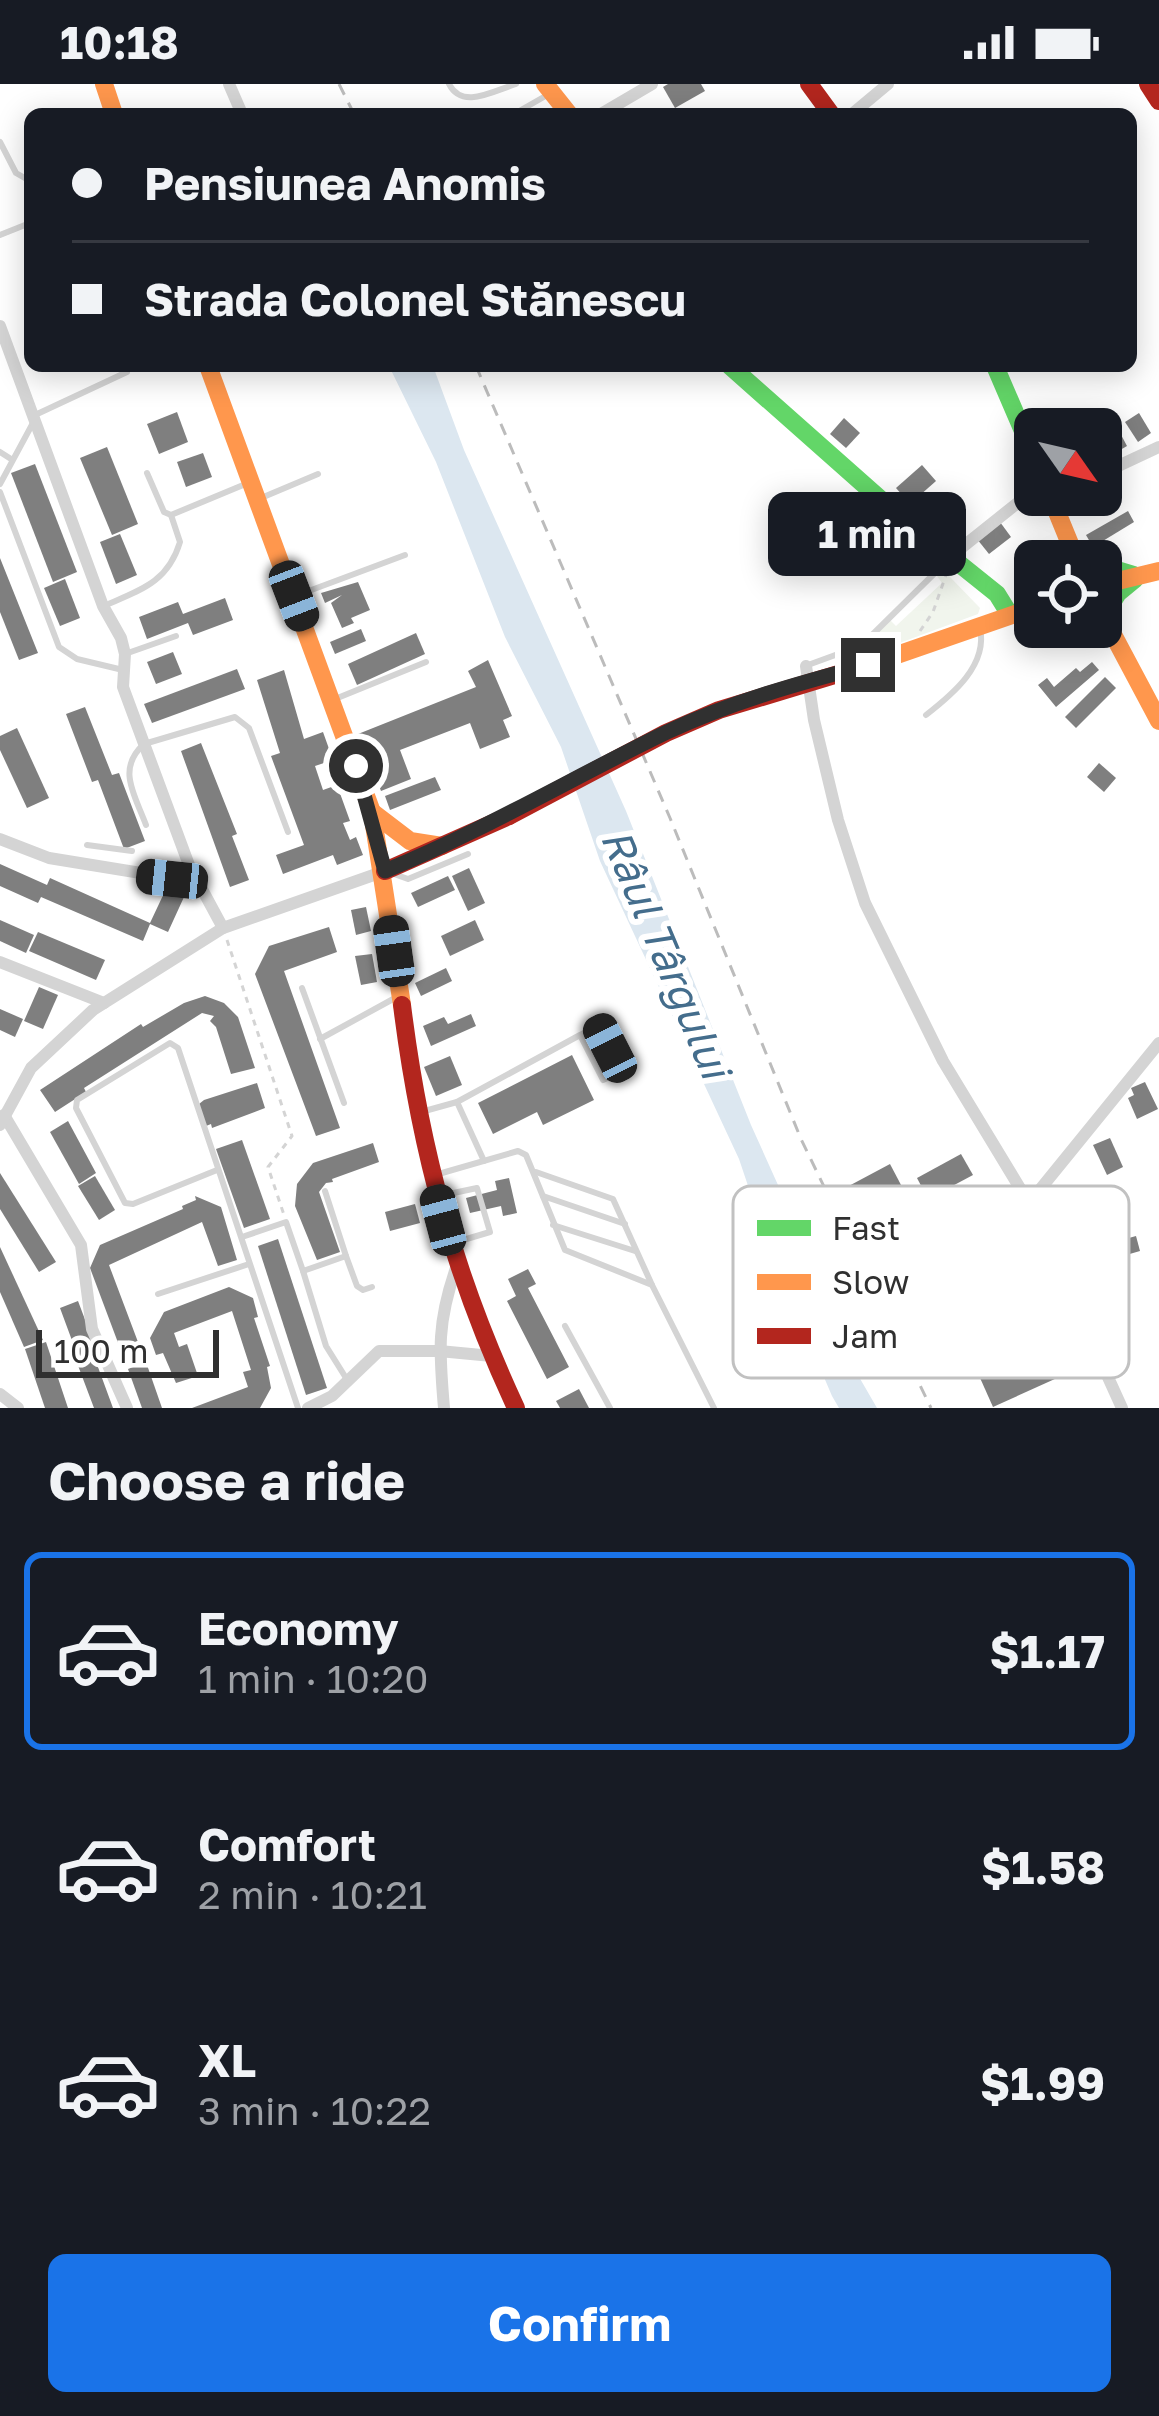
<!DOCTYPE html>
<html lang="en">
<head>
<meta charset="utf-8">
<style>
	:root { --surface:#171b24; --page:#20242c; --text:#f1f3f6; --muted:#9ea1a6; --line:#363941; --accent:#1a73e8 }
	body { margin:0; font-family:"Golos Text",sans-serif; background:var(--page); color:var(--text); height:100vh; display:flex; flex-direction:column; font-size:45px; white-space:nowrap }
	* { box-sizing:border-box; margin:0 }
	p { font-size:39px; color:var(--muted) }
	.icon { flex:none; width:66px; height:66px; fill:none; stroke:currentColor; stroke-width:2; stroke-linecap:round; stroke-linejoin:round }
	.map { position:relative; height:1324px; overflow:hidden }
	.details { display:flex; flex-direction:column; background:var(--surface); flex:1 }
	.details>* { flex:none }
	.hud { position:absolute; left:24px; top:24px; width:1113px; height:264px; border-radius:18px; box-shadow:0 6px 30px #0003; display:grid; align-content:center; height:264px; padding:0 48px; background:var(--surface) }
	.needle { width:78px; rotate:124deg }
	.controls { position:absolute; left:1014px; top:324px; display:grid; gap:24px }
	.controls a { display:grid; place-items:center; width:108px; height:108px; border-radius:18px; background:var(--surface); box-shadow:0 6px 30px #0003; font-size:60px }
	.scale { position:absolute; left:36px; bottom:30px; width:183px; box-sizing:border-box; padding-left:12px; border:6px solid #303030; border-top:0; font-size:33px; line-height:42px; white-space:nowrap; color:#303030; -webkit-text-stroke:9px #fff; paint-order:stroke }
	.end { position:absolute; width:54px; height:54px; margin:-27px; border:15px solid #303030; background:#fff; box-shadow:0 0 0 6px #fff }
	.from { border-radius:50% }
	.bubble { position:absolute; height:84px; border-radius:18px; background:var(--surface); box-shadow:0 6px 30px #0003; font-size:39px; font-weight:700; line-height:84px; text-align:center }
	.car { position:absolute; width:36px; height:72px; margin:-36px -18px; border-radius:15px; box-shadow:0 0 9px 3px #0007; background:linear-gradient(#222 24%,#8ab4d8 0 40%,#222 0 76%,#8ab4d8 0 86%,#222 0) }
	.hud b { display:flex; align-items:center; gap:42px; height:114px; font-size:45px }
	.hud b+b { border-top:3px solid var(--line) }
	.hud i { width:30px; height:30px; background:var(--text) }
	ul { padding:0; list-style:none }
	li { display:flex; align-items:center; gap:36px; height:198px; margin:0 24px 18px; padding:0 24px; border:6px solid transparent; border-radius:18px }
	li div { flex:1 }
	li b { display:block; font-size:45px }
	li em { font-style:normal; font-weight:700 }
	li.active { border-color:var(--accent) }
	li>.icon { width:108px; height:108px; stroke-width:1.5 }
	h2 { padding:0 48px; font-size:54px; line-height:144px }
	.action { display:flex; gap:24px; margin-top:auto; padding:24px 48px }
	.action a { flex:1; height:138px; border-radius:18px; background:var(--accent); color:#fff; font-size:48px; font-weight:700; line-height:138px; text-align:center }
	.status { display:flex; justify-content:space-between; align-items:center; height:84px; padding:0 60px; background:var(--surface); direction:ltr }
	.status svg { height:33px; fill:currentColor }
	.map>svg:first-child { display:block }
	.green { fill:#f1f5ed }
	.water { fill:#dce7f0 }
	.building { fill:#7f7f7f }
	.lines { fill:none; stroke-linecap:round; stroke-linejoin:round }
	.path { stroke:#d4d4d4; stroke-width:3; stroke-dasharray:6 6; stroke-linecap:butt }
	.lane { stroke:#d4d4d4; stroke-width:6 }
	.street { stroke:#d4d4d4; stroke-width:12 }
	.fast { stroke:#63d668; stroke-width:18 }
	.slow { stroke:#ff974d; stroke-width:18 }
	.jam { stroke:#b3261e; stroke-width:18 }
	.rail { stroke:#bcbcbc; stroke-width:3; stroke-dasharray:12 9; stroke-linecap:butt }
	.jam-bridge { stroke:#b3261e; stroke-width:18 }
	.route { stroke:#303030; stroke-width:15 }
	.labels { text-anchor:middle; dominant-baseline:central; stroke-width:12; stroke-linejoin:round; paint-order:stroke }
	.water-label { font-size:42px; font-style:italic; fill:#446d8c; stroke:#fff }
	.key { fill:#fff; stroke:#c1c1c1; stroke-width:3 }
	.key-label { font-size:33px; fill:#303030 }
</style>
</head>
<body>
<div class="status"><b>10:18</b><svg viewBox="0 0 49 12"><path d="M0 12V9h3v3zM5 12V6h3v6zM10 12V3h3v9zM15 12V0h3v12zM26 1h20v11H26zM47 4h2v5h-2z"/></svg></div>
<div class="map">
<svg width="1159" height="1324" viewBox="0 0 1159 1324">
	<rect width="100%" height="100%" fill="#fff"/>
	<!-- green -->
	<polygon class="green" points="937,492 949,492 980,524 978,530 859,574 858,570 874,560 877,549 890,536 896,542 942,499"/>
	<!-- water -->
	<polygon class="water" points="389,282 433,282 464,366 626,727 751,1041 838,1234 851,1279 877,1324 839,1324 832,1312 769,1164 739,1075 600,777 561,663 505,553 436,378"/>
	<!-- building -->
	<g class="building">
		<polygon points="668,0 701,0 705,7 675,24 663,3"/>
		<polygon points="177,328 188,358 159,370 147,340"/>
		<polygon points="1139,329 1151,349 1138,358 1125,338"/>
		<polygon points="844,334 860,349 846,364 830,350"/>
		<polygon points="1119,347 1127,362 1101,377 1101,358"/>
		<polygon points="107,363 138,440 112,451 80,374"/>
		<polygon points="203,369 212,393 186,403 177,378"/>
		<polygon points="35,380 77,488 53,498 11,389"/>
		<polygon points="922,381 936,397 910,420 896,404"/>
		<polygon points="888,426 896,436 868,458 860,448"/>
		<polygon points="1128,427 1134,438 1093,463 1086,451"/>
		<polygon points="1000,438 1011,453 989,470 977,455"/>
		<polygon points="120,450 137,491 116,500 100,458"/>
		<polygon points="0,474 38,569 19,576 0,528"/>
		<polygon points="65,495 80,534 60,542 44,504"/>
		<polygon points="358,498 370,526 351,534 354,539 342,544 331,519 342,511 325,519 321,509"/>
		<polygon points="225,514 233,536 193,551 188,539 147,555 139,533 178,518 183,530"/>
		<polygon points="361,545 366,557 335,570 330,558"/>
		<polygon points="416,549 425,570 357,601 348,580"/>
		<polygon points="173,568 182,590 156,600 147,578"/>
		<polygon points="488,576 512,632 503,636 510,653 480,665 470,639 400,666 411,695 381,707 358,650 476,603 468,587"/>
		<polygon points="1092,578 1099,586 1056,623 1038,601 1047,594 1054,603 1076,584 1080,588"/>
		<polygon points="237,585 245,605 152,639 144,620"/>
		<polygon points="284,586 304,655 323,648 333,676 315,682 323,706 337,701 350,737 343,739 350,756 356,753 363,771 337,781 333,771 283,790 276,771 304,761 271,672 280,669 257,596"/>
		<polygon points="1105,593 1116,604 1076,644 1065,633"/>
		<polygon points="85,623 112,691 119,689 145,757 124,765 98,696 92,698 66,630"/>
		<polygon points="17,644 49,714 27,724 0,666 0,652"/>
		<polygon points="201,659 237,750 232,752 249,796 230,803 181,667"/>
		<polygon points="1099,679 1116,694 1104,708 1087,693"/>
		<polygon points="435,693 441,706 390,726 385,712"/>
		<polygon points="0,780 47,801 50,794 150,839 166,805 184,813 168,848 150,840 143,857 41,813 38,819 0,802"/>
		<polygon points="469,784 485,819 468,827 452,792"/>
		<polygon points="448,792 455,806 418,823 411,809"/>
		<polygon points="366,823 371,847 356,851 351,826"/>
		<polygon points="0,836 34,851 26,869 0,857"/>
		<polygon points="475,836 484,856 450,872 441,852"/>
		<polygon points="329,843 337,868 284,887 340,1044 316,1052 255,890 269,862"/>
		<polygon points="38,848 105,876 96,896 29,867"/>
		<polygon points="372,870 377,898 361,901 355,872"/>
		<polygon points="446,884 452,897 421,912 415,899"/>
		<polygon points="39,903 58,911 43,945 24,937"/>
		<polygon points="205,912 224,919 238,933 255,984 231,990 216,943 210,937 214,932 202,929 84,1004 86,1008 55,1028 40,1006 141,940 143,943 184,919"/>
		<polygon points="0,925 23,935 15,953 0,946"/>
		<polygon points="471,930 476,942 431,962 423,942 444,933 448,940"/>
		<polygon points="572,971 594,1016 543,1041 537,1028 493,1050 478,1019"/>
		<polygon points="450,972 462,1001 436,1012 424,983"/>
		<polygon points="1145,998 1158,1025 1137,1035 1128,1014 1134,1011 1131,1004"/>
		<polygon points="257,999 265,1024 212,1044 211,1040 206,1042 199,1020 204,1016"/>
		<polygon points="68,1037 96,1089 79,1100 50,1048"/>
		<polygon points="1110,1054 1123,1083 1107,1091 1093,1061"/>
		<polygon points="242,1056 270,1135 244,1144 216,1065"/>
		<polygon points="373,1059 379,1078 332,1095 333,1098 326,1099 319,1108 340,1168 317,1176 295,1122 297,1100 313,1079"/>
		<polygon points="961,1070 973,1091 928,1115 917,1094"/>
		<polygon points="890,1080 941,1177 897,1201 845,1104"/>
		<polygon points="0,1089 56,1178 39,1188 0,1125"/>
		<polygon points="95,1092 115,1126 99,1136 78,1102"/>
		<polygon points="509,1094 517,1129 503,1132 501,1122 470,1129 466,1114 497,1106 495,1097"/>
		<polygon points="195,1112 221,1123 237,1176 218,1182 202,1138 109,1181 138,1258 120,1264 90,1184 100,1161 183,1125 182,1122 196,1116"/>
		<polygon points="415,1120 420,1139 390,1147 385,1128"/>
		<polygon points="1136,1152 1140,1167 1116,1174 1111,1159"/>
		<polygon points="278,1155 327,1304 306,1311 258,1162"/>
		<polygon points="0,1163 43,1256 24,1263 0,1208"/>
		<polygon points="528,1185 536,1200 528,1204 569,1283 547,1295 507,1217 516,1212 508,1195"/>
		<polygon points="229,1203 253,1214 258,1233 254,1234 270,1282 267,1283 271,1304 260,1324 192,1324 248,1303 243,1288 251,1286 232,1227 174,1249 179,1263 187,1260 198,1292 176,1299 163,1269 156,1271 150,1254 164,1228"/>
		<polygon points="78,1217 95,1262 91,1264 113,1324 94,1324 74,1271 77,1270 60,1224"/>
		<polygon points="1048,1220 1077,1285 993,1323 964,1258"/>
		<polygon points="46,1258 68,1324 45,1324 25,1265"/>
		<polygon points="146,1278 162,1324 142,1324 128,1285"/>
		<polygon points="579,1305 589,1324 560,1324 556,1317"/>
	</g>
	<g class="lines">
		<!-- path -->
		<g class="path">
			<polyline points="920,547 933,528 946,491"/>
			<polyline points="227,856 292,1052 268,1083 284,1131"/>
		</g>
		<!-- lane -->
		<g class="lane">
			<path d="M449,0c13,26 44,7 67,0"/>
			<polyline points="514,30 549,10"/>
			<polyline points="0,58 16,89 30,97"/>
			<polyline points="0,151 30,139"/>
			<polyline points="35,331 127,288"/>
			<polyline points="0,368 11,375"/>
			<polyline points="147,389 164,428 171,431"/>
			<polyline points="0,400 34,337"/>
			<polyline points="0,408 59,563 77,575 123,586"/>
			<polyline points="261,414 318,390"/>
			<polyline points="298,511 405,471"/>
			<path d="M106,521c35,-15 62,-23 74,-63l-9,-27 77,-32"/>
			<polyline points="125,570 176,552"/>
			<polyline points="808,581 849,566 871,552 948,476"/>
			<polyline points="335,615 426,578"/>
			<path d="M926,631c27,-21 62,-50 54,-87"/>
			<path d="M146,741c-11,-30 -30,-56 -2,-81l91,-27 14,11 39,104"/>
			<polyline points="87,761 132,767"/>
			<polyline points="394,790 408,795 468,770"/>
			<polyline points="302,904 344,1019"/>
			<polyline points="320,955 395,914"/>
			<polyline points="457,1018 484,1077"/>
			<polyline points="421,1028 457,1018 580,951 599,942 621,987 603,996 580,951"/>
			<polyline points="217,1086 133,1120 125,1119 76,1024 77,1016 170,959 178,964 298,1324"/>
			<polyline points="536,1088 613,1115 652,1201"/>
			<polyline points="435,1091 518,1067 526,1071 565,1166 652,1201 714,1324"/>
			<polyline points="444,1111 477,1104 490,1148 453,1159"/>
			<polyline points="543,1112 625,1140"/>
			<polyline points="553,1141 635,1167"/>
			<polyline points="242,1153 286,1138 303,1187 346,1172 325,1107"/>
			<polyline points="346,1172 357,1202 363,1206 372,1203"/>
			<polyline points="303,1187 326,1262 346,1294"/>
			<polyline points="158,1210 249,1180"/>
			<polyline points="1075,1212 1115,1193"/>
			<polyline points="565,1242 610,1324"/>
		</g>
		<!-- street -->
		<g class="street">
			<polyline points="229,0 242,30"/>
			<polyline points="601,30 652,0"/>
			<polyline points="852,30 888,0"/>
			<polyline points="0,242 103,522 121,554 125,570 123,603 189,781 223,844"/>
			<polyline points="1101,390 1159,363"/>
			<polyline points="950,473 1035,405"/>
			<polyline points="806,582 814,636 838,736 865,819 943,977 1029,1119 1122,1324"/>
			<polyline points="0,755 49,774 196,798"/>
			<polyline points="0,878 104,919"/>
			<polyline points="4,1031 81,1161 92,1245 127,1324"/>
			<polyline points="0,1041 31,984 93,926 223,844 385,787"/>
			<polyline points="1029,1119 1159,959"/>
			<polyline points="0,1310 18,1324"/>
			<polyline points="308,1324 332,1312 379,1267 439,1267 492,1272"/>
			<path d="M444,1324c-5,-58 -7,-85 12,-140"/>
		</g>
		<!-- fast -->
		<g class="fast">
			<polyline points="730,282 896,429 997,510 1010,531"/>
			<polyline points="995,282 1035,375"/>
			<polyline points="1101,481 1134,491"/>
			<polyline points="1103,533 1118,509 1135,495"/>
		</g>
		<!-- slow -->
		<g class="slow">
			<polyline points="104,0 114,30"/>
			<polyline points="545,0 569,30"/>
			<polyline points="208,282 372,728 402,921"/>
			<polyline points="1050,411 1077,477"/>
			<polyline points="1101,501 1159,487"/>
			<polyline points="1101,528 1159,637"/>
			<polyline points="868,581 1035,523"/>
			<polyline points="372,728 410,757 442,762"/>
		</g>
		<!-- jam -->
		<g class="jam">
			<polyline points="809,0 831,30"/>
			<polyline points="1148,0 1159,17"/>
			<polyline points="385,787 509,732"/>
			<path d="M402,921c18,145 52,270 114,403"/>
		</g>
		<!-- rail -->
		<g class="rail">
			<polyline points="339,0 354,30"/>
			<polyline points="476,282 670,734 801,1055 931,1324"/>
		</g>
		<!-- jam-bridge -->
		<polyline class="jam-bridge" points="509,732 666,649 719,626 868,581"/>
	</g>
	<g class="lines">
		<!-- route -->
		<path class="route" d="M356,682l29,105c98,-40 187,-93 282,-139 64,-30 132,-49 201,-67"/>
	</g>
	<g class="labels">
		<!-- water labels -->
		<g class="water-label">
			<text transform="translate(667 869) rotate(67)">Râul Târgului</text>
		</g>
	</g>
	<!-- legend -->
	<rect x="733" y="1102" width="396" height="192" rx="18" class="key"/>
	<rect x="757" y="1136" width="54" height="16" fill="#63d668"/>
	<rect x="757" y="1190" width="54" height="16" fill="#ff974d"/>
	<rect x="757" y="1244" width="54" height="16" fill="#b3261e"/>
	<g class="key-label">
		<text x="832" y="1156">Fast</text>
		<text x="832" y="1210">Slow</text>
		<text x="832" y="1264">Jam</text>
	</g>
</svg>
<div class="controls">
<a><svg class="needle" viewBox="-14 -14 28 28"><path d="M0-13l5 13h-10z" fill="#e53935"/><path d="M0 13l5-13h-10z" fill="#9ea1a6"/></svg></a>
<a><svg class="icon" aria-label="locate" viewBox="0 0 24 24"><circle cx="12" cy="12" r="6"/><path d="M12 2v4M12 18v4M2 12h4M18 12h4"/></svg></a>
</div>
<div class="scale">100 m</div>
<i class="end from" style="left:356px;top:682px"></i>
<i class="end" style="left:868px;top:581px"></i>
<div class="bubble" style="left:768px;top:408px;width:198px">1 min</div>
<i class="car" style="left:294px;top:512px;rotate:159deg"></i>
<i class="car" style="left:172px;top:795px;rotate:276deg"></i>
<i class="car" style="left:394px;top:867px;rotate:352deg"></i>
<i class="car" style="left:610px;top:964px;rotate:333deg"></i>
<i class="car" style="left:443px;top:1136px;rotate:345deg"></i>
<div class="hud">
<b><i class="from"></i>Pensiunea Anomis</b>
<b><i></i>Strada Colonel Stănescu</b>
</div>
</div>
<section class="details">
<h2>Choose a ride</h2>
<ul>
<li class="active"><svg class="icon" aria-label="car" viewBox="0 0 24 24"><path d="M5 17H2v-5l4-1 3-4h7l3 4 3 1v5h-3M9 17h6M6 11h13"/><circle cx="7" cy="17" r="2"/><circle cx="17" cy="17" r="2"/></svg><div><b>Economy</b><p>1 min · 10:20</p></div><em>$1.17</em></li>
<li><svg class="icon" aria-label="car" viewBox="0 0 24 24"><path d="M5 17H2v-5l4-1 3-4h7l3 4 3 1v5h-3M9 17h6M6 11h13"/><circle cx="7" cy="17" r="2"/><circle cx="17" cy="17" r="2"/></svg><div><b>Comfort</b><p>2 min · 10:21</p></div><em>$1.58</em></li>
<li><svg class="icon" aria-label="car" viewBox="0 0 24 24"><path d="M5 17H2v-5l4-1 3-4h7l3 4 3 1v5h-3M9 17h6M6 11h13"/><circle cx="7" cy="17" r="2"/><circle cx="17" cy="17" r="2"/></svg><div><b>XL</b><p>3 min · 10:22</p></div><em>$1.99</em></li>
</ul>
<div class="action"><a>Confirm</a></div>
</section>
</body>
</html>
